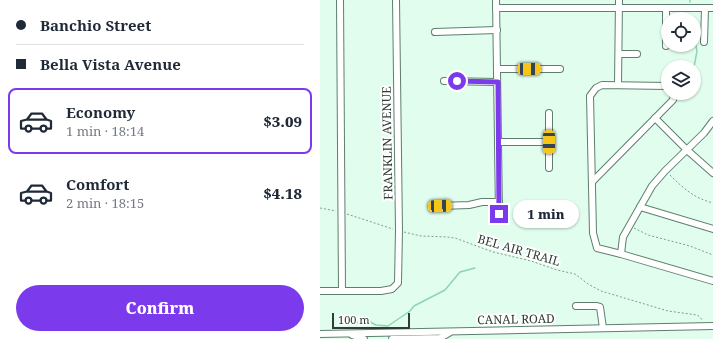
<!DOCTYPE html>
<html lang="en">
<head>
<meta charset="utf-8">
<style>
	:root { --surface:#fff; --page:#f2f2f3; --text:#1f2937; --muted:#747a83; --line:#e0e1e3; --accent:#7c3aed }
	body { margin:0; font-family:"Noto Serif",serif; background:var(--page); color:var(--text); height:100vh; display:flex; flex-direction:column; font-size:15px; white-space:nowrap }
	* { box-sizing:border-box; margin:0 }
	p { font-size:13px; color:var(--muted) }
	.icon { flex:none; width:22px; height:22px; fill:none; stroke:currentColor; stroke-width:2; stroke-linecap:round; stroke-linejoin:round }
	.map { position:relative; flex:1; overflow:hidden }
	.drawer { display:flex; flex-direction:column; background:var(--surface); width:320px }
	.drawer>* { flex:none }
	.hud { display:grid; align-content:center; height:88px; padding:0 16px; background:var(--surface) }
	.controls { position:absolute; left:341px; top:12px; display:grid; gap:8px }
	.controls a { display:grid; place-items:center; width:40px; height:40px; border-radius:50%; background:var(--surface); box-shadow:0 1px 3px #0004; font-size:20px }
	.scale { position:absolute; left:12px; bottom:10px; width:78px; box-sizing:border-box; padding-left:4px; border:2px solid #2f3d36; border-top:0; font-size:11px; line-height:14px; white-space:nowrap; color:#2f3d36; -webkit-text-stroke:3px #fff; paint-order:stroke }
	.end { position:absolute; width:18px; height:18px; margin:-9px; border:5px solid #7c3aed; background:#fff; box-shadow:0 0 0 2px #fff }
	.from { border-radius:50% }
	.bubble { position:absolute; height:28px; border-radius:14px; background:var(--surface); box-shadow:0 1px 3px #0004; font-size:13px; font-weight:800; line-height:28px; text-align:center }
	.car { position:absolute; width:12px; height:24px; margin:-12px -6px; border-radius:5px; box-shadow:0 0 3px 1px #0007; background:linear-gradient(#f5c518 24%,#345 0 40%,#f5c518 0 76%,#345 0 86%,#f5c518 0) }
	.hud b { display:flex; align-items:center; gap:14px; height:38px; font-size:15px }
	.hud b+b { border-top:1px solid var(--line) }
	.hud i { width:10px; height:10px; background:var(--text) }
	ul { padding:0; list-style:none }
	li { display:flex; align-items:center; gap:12px; height:66px; margin:0 8px 6px; padding:0 8px; border:2px solid transparent; border-radius:8px }
	li div { flex:1 }
	li b { display:block; font-size:15px }
	li em { font-style:normal; font-weight:800 }
	li.active { border-color:var(--accent) }
	li>.icon { width:36px; height:36px; stroke-width:1.5 }
	.action { display:flex; gap:8px; margin-top:auto; padding:8px 16px }
	.action a { flex:1; height:46px; border-radius:24px; background:var(--accent); color:#fff; font-size:16px; font-weight:800; line-height:46px; text-align:center }
	main { display:flex; flex:1; min-height:0 }
	.map>svg:first-child { display:block }
	.lines { fill:none; stroke-linecap:round; stroke-linejoin:round }
	.stream { stroke:#8fd4b1; stroke-width:1.5 }
	.minor-casing { stroke:#5e7f6e; stroke-width:8 }
	.path { stroke:#859a8f; stroke-width:1; stroke-dasharray:2 2; stroke-linecap:butt }
	.minor { stroke:#fff; stroke-width:6 }
	.route { stroke:#7c3aed; stroke-width:5 }
	.labels { text-anchor:middle; dominant-baseline:central; stroke-width:4; stroke-linejoin:round; paint-order:stroke }
	.street-label { font-size:12px; fill:#2f3d36; stroke:#fff }
</style>
</head>
<body>
<main>
<section class="drawer">
<div class="hud">
<b><i class="from"></i>Banchio Street</b>
<b><i></i>Bella Vista Avenue</b>
</div>
<ul>
<li class="active"><svg class="icon" aria-label="car" viewBox="0 0 24 24"><path d="M5 17H2v-5l4-1 3-4h7l3 4 3 1v5h-3M9 17h6M6 11h13"/><circle cx="7" cy="17" r="2"/><circle cx="17" cy="17" r="2"/></svg><div><b>Economy</b><p>1 min · 18:14</p></div><em>$3.09</em></li>
<li><svg class="icon" aria-label="car" viewBox="0 0 24 24"><path d="M5 17H2v-5l4-1 3-4h7l3 4 3 1v5h-3M9 17h6M6 11h13"/><circle cx="7" cy="17" r="2"/><circle cx="17" cy="17" r="2"/></svg><div><b>Comfort</b><p>2 min · 18:15</p></div><em>$4.18</em></li>
</ul>
<div class="action"><a>Confirm</a></div>
</section>
<div class="map">
<svg width="393" height="339" viewBox="0 0 393 339">
	<rect width="100%" height="100%" fill="#e0fded"/>
	<g class="lines">
		<!-- stream -->
		<g class="stream">
			<polyline points="370,2 370,0"/>
			<polyline points="370,16 370,19"/>
			<polyline points="374,36 377,51 374,67"/>
			<polyline points="28,323 31,321 43,324 50,322 56,325 68,326 90,311 94,306 125,290 140,272 155,268"/>
		</g>
		<defs>
			<g id="minor">
				<polyline points="20,0 22,290"/>
				<polyline points="176,0 179,214"/>
				<polyline points="176,8 393,8"/>
				<polyline points="115,32 177,30"/>
				<polyline points="384,42 385,8"/>
				<polyline points="346,46 346,8"/>
				<polyline points="299,54 317,54"/>
				<polyline points="178,69 240,69"/>
				<polyline points="124,81 177,82"/>
				<polyline points="298,85 299,0"/>
				<polyline points="348,86 282,85 276,88 270,96 273,233 277,248 301,254 393,281"/>
				<polyline points="229,113 229,168"/>
				<polyline points="335,118 367,150 393,173"/>
				<polyline points="179,142 229,142"/>
				<polyline points="273,181 353,100 354,93"/>
				<polyline points="120,206 149,205 162,202 179,202"/>
				<polyline points="320,207 393,229"/>
				<polyline points="301,254 303,237 332,186 345,171 384,133 393,121"/>
				<polyline points="0,291 61,291 72,289 78,283 79,230 76,0"/>
				<polyline points="256,306 276,306 280,307 283,328"/>
				<polyline points="0,334 393,326"/>
				<polyline points="32,335 44,339"/>
				<polyline points="72,339 120,338 129,333"/>
			</g>
		</defs>
		<!-- minor casing -->
		<use href="#minor" class="minor-casing"/>
		<!-- path -->
		<g class="path">
			<path d="M350,175c14,14 24,23 43,28"/>
			<polyline points="0,208 16,211"/>
			<polyline points="27,214 73,229"/>
			<polyline points="314,228 328,235 370,246 393,255"/>
			<polyline points="84,232 101,236 127,237 135,238 173,252 211,261 237,270 255,274 268,284 281,291 348,311 377,315 380,317 382,320"/>
		</g>
		<!-- minor -->
		<use href="#minor" class="minor"/>
	</g>
	<g class="lines">
		<!-- route -->
		<polyline class="route" points="137,81 178,82 179,214"/>
	</g>
	<g class="labels">
		<!-- street labels -->
		<g class="street-label">
			<text transform="translate(67 143) rotate(-91)">FRANKLIN AVENUE</text>
			<text transform="translate(199 250) rotate(16)">BEL AIR TRAIL</text>
			<text transform="translate(196 319) rotate(-1)">CANAL ROAD</text>
		</g>
	</g>
</svg>
<div class="controls">
<a><svg class="icon" aria-label="locate" viewBox="0 0 24 24"><circle cx="12" cy="12" r="6"/><path d="M12 2v4M12 18v4M2 12h4M18 12h4"/></svg></a>
<a><svg class="icon" aria-label="layers" viewBox="0 0 24 24"><path d="M12 4l9 5-9 5-9-5zM3 14l9 5 9-5"/></svg></a>
</div>
<div class="scale">100 m</div>
<i class="end from" style="left:137px;top:81px"></i>
<i class="end" style="left:179px;top:214px"></i>
<div class="bubble" style="left:193px;top:200px;width:66px">1 min</div>
<i class="car" style="left:209px;top:69px;rotate:90deg"></i>
<i class="car" style="left:229px;top:142px;rotate:180deg"></i>
<i class="car" style="left:120px;top:206px;rotate:88deg"></i>
</div>
</main>
</body>
</html>
